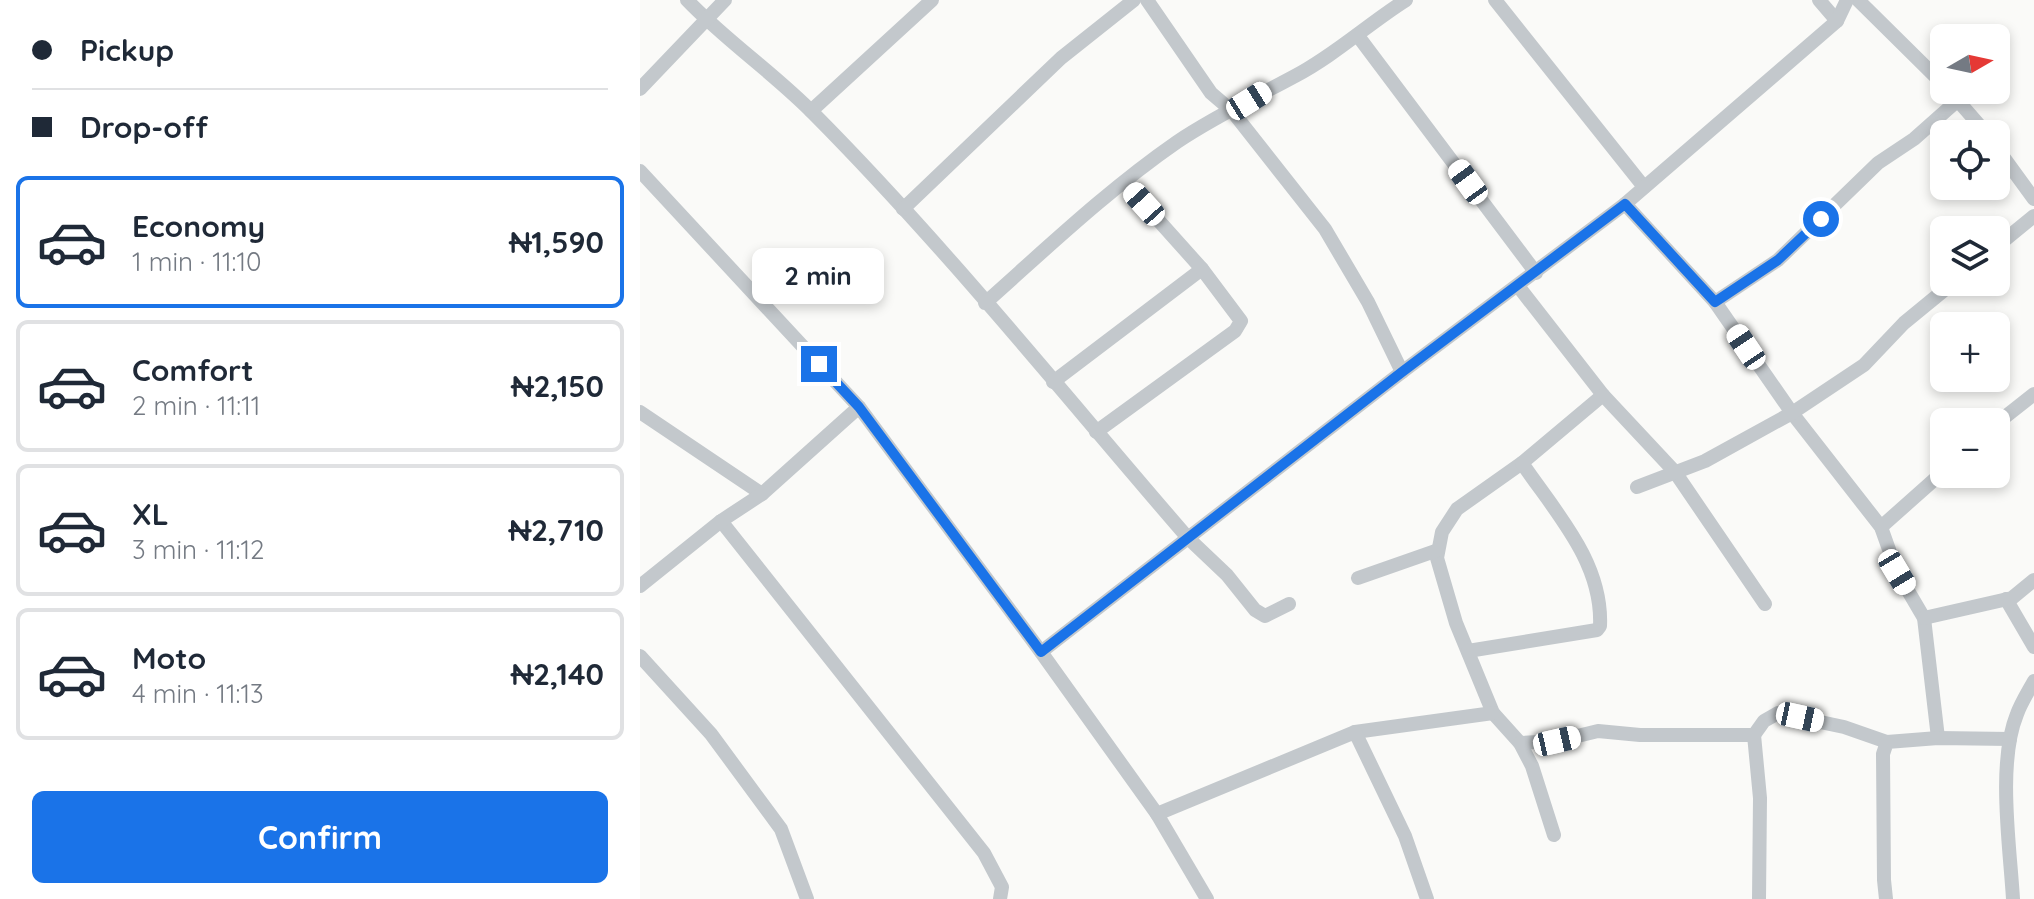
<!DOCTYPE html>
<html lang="en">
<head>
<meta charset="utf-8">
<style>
	:root { --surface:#fff; --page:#f2f2f3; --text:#1f2937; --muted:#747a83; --line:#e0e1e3; --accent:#1a73e8 }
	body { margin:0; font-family:Quicksand,sans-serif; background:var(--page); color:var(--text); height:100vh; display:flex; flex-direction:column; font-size:30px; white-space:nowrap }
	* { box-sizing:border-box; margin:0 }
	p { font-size:26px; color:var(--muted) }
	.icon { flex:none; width:44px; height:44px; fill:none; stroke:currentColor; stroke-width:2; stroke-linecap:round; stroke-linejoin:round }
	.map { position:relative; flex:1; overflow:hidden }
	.sheet { display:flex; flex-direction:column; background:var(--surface); width:640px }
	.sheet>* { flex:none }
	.banner { display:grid; align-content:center; height:176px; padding:0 32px; background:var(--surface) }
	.needle { width:52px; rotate:81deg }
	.tools { position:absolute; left:1290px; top:24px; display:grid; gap:16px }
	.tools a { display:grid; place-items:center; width:80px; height:80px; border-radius:12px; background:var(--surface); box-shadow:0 4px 12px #0003; font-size:40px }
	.end { position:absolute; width:36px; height:36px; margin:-18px; border:10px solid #1a73e8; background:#fff; box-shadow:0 0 0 4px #fff }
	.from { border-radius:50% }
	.bubble { position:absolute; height:56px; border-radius:12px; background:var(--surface); box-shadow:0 4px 12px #0003; font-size:26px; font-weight:700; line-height:56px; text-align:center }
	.car { position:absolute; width:24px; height:48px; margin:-24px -12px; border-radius:10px; box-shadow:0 0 6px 2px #0007; background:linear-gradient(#fff 24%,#345 0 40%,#fff 0 76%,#345 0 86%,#fff 0) }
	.banner b { display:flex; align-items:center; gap:28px; height:76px; font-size:30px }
	.banner b+b { border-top:2px solid var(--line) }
	.banner i { width:20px; height:20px; background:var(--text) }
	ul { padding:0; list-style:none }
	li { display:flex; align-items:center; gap:24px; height:132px; margin:0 16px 12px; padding:0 16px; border:4px solid var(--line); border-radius:12px }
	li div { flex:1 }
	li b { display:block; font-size:30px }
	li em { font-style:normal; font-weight:700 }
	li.selected { border-color:var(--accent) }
	li>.icon { width:72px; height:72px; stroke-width:1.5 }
	.primary-button { display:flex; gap:16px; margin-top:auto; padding:16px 32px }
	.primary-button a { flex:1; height:92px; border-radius:12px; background:var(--accent); color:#fff; font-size:32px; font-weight:700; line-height:92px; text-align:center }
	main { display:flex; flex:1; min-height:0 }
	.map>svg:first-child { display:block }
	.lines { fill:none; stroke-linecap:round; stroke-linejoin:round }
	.street { stroke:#c3c8cc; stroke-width:14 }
	.route { stroke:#1a73e8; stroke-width:10 }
</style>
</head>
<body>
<main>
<section class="sheet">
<div class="banner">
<b><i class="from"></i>Pickup</b>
<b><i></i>Drop-off</b>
</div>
<ul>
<li class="selected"><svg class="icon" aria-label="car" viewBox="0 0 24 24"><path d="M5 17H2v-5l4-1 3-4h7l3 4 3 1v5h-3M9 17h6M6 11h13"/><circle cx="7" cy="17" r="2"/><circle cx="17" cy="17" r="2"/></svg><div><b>Economy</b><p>1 min · 11:10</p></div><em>₦1,590</em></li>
<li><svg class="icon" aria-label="car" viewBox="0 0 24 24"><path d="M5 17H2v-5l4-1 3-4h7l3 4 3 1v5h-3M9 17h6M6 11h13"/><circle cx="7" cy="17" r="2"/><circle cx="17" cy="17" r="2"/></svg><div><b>Comfort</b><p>2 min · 11:11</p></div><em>₦2,150</em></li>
<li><svg class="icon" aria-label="car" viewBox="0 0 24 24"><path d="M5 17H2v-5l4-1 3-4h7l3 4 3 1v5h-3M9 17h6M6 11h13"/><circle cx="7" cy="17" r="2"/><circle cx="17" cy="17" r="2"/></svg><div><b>XL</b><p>3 min · 11:12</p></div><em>₦2,710</em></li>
<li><svg class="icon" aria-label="car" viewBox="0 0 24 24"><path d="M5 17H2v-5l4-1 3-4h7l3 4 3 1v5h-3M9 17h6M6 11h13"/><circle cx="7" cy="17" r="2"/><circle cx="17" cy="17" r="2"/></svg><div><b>Moto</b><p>4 min · 11:13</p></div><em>₦2,140</em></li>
</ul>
<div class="primary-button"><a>Confirm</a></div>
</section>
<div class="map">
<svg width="1394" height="899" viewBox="0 0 1394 899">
	<rect width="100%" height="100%" fill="#fafaf8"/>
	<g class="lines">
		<!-- street -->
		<g class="street">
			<path d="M47,0c39,41 87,73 127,114 132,133 251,282 374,424l39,37 28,35 10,6 24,-12"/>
			<polyline points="507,0 571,93 592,111 685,229 728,302 762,372"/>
			<polyline points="855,0 1004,187"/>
			<polyline points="1179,0 1197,21"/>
			<polyline points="1218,0 1304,85"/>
			<polyline points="718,36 896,273"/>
			<polyline points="0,89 85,0"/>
			<polyline points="1313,95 1347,134"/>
			<polyline points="171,111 292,0"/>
			<polyline points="1356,147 1394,199"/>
			<polyline points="0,171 219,407 401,652 517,814 567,899"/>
			<polyline points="985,204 1075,302 1152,413 1241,527 1257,572 1284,618 1298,738"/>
			<polyline points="263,209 421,58 494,0"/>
			<polyline points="1356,247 1394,216"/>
			<polyline points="878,286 963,395 1035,472 1125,604"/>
			<polyline points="1075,302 1138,260 1238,163 1274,139 1318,100"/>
			<path d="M345,303c62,-55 124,-114 192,-161 37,-25 79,-45 118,-66 40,-21 73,-52 111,-76"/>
			<polyline points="413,382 562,269"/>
			<polyline points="0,412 122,494"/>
			<polyline points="1356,424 1394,394"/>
			<polyline points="456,432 595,331 601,321 562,269 485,183"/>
			<polyline points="882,463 817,509 802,532 797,558 816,623 853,713 880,743 892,766 914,835"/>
			<polyline points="997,487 1065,461 1152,413 1224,365 1264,323 1314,282"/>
			<polyline points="81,521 344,853 362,887 360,899"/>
			<polyline points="1241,527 1304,471"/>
			<polyline points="718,578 798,550"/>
			<polyline points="0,586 81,521 122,494 219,407"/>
			<polyline points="1366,599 1394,647"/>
			<polyline points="1284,618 1372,598 1394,580"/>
			<path d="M828,651l129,-21 3,-4c3,-64 -45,-114 -78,-163l81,-68"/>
			<polyline points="401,652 762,372 985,204 1197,21 1207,0"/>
			<polyline points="0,656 71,734 141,829 167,899"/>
			<polyline points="715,732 853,713"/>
			<polyline points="1114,735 1124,721 1138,713 1204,727 1247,742"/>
			<polyline points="880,743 917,741 958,731 1000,735 1114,735 1120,798 1119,899"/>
			<polyline points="517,814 715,732 765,836 787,899"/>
			<polyline points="1246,899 1244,880 1243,754 1247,742 1298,738 1370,739"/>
			<path d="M1373,899c-3,-52 -16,-136 4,-185 4,-11 11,-22 17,-33"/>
		</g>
	</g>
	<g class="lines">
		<!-- route -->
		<polyline class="route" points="179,364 219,407 401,652 762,372 985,204 1075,302 1138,260 1181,219"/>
	</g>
</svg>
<div class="tools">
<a><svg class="needle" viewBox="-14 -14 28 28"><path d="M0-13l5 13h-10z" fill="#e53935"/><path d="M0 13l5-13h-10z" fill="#747a83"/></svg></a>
<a><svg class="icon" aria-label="locate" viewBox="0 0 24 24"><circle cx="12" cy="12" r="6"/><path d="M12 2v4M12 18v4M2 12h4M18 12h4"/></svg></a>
<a><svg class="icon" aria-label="layers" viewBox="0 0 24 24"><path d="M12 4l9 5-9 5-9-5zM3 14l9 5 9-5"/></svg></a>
<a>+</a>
<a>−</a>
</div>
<i class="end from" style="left:1181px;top:219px"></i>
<i class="end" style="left:179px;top:364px"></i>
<div class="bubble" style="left:112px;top:248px;width:132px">2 min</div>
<i class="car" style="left:609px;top:101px;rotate:58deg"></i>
<i class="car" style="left:828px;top:182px;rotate:324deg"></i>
<i class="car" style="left:504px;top:204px;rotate:318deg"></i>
<i class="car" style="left:1106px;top:347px;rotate:326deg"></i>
<i class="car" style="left:1257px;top:572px;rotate:149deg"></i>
<i class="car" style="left:1160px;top:717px;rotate:102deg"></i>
<i class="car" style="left:917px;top:741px;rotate:77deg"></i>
</div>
</main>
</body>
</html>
